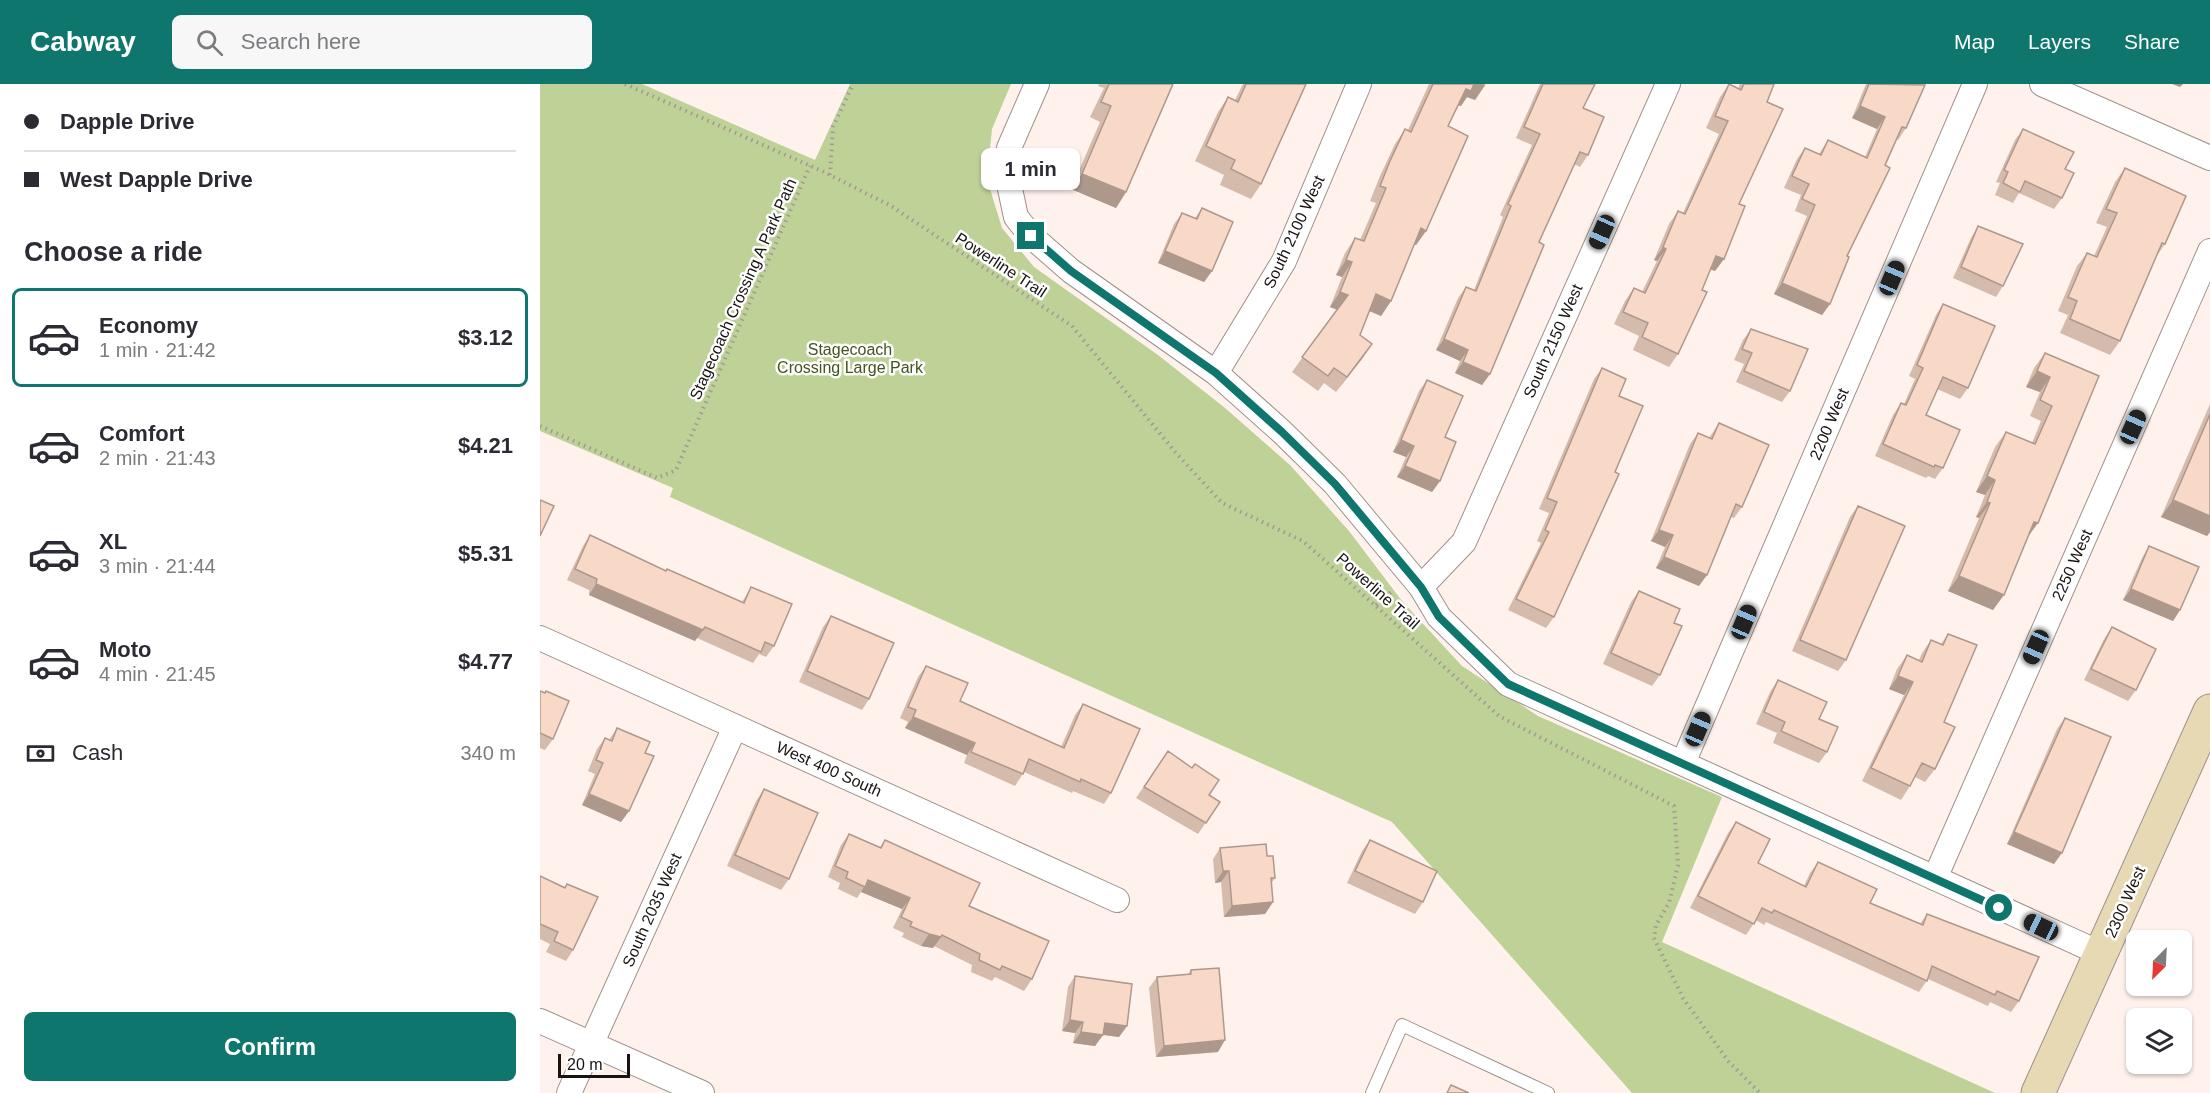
<!DOCTYPE html>
<html lang="en">
<head>
<meta charset="utf-8">
<style>
	:root { --surface:#fff; --page:#f7f7f7; --text:#2b2b33; --muted:#7c7c81; --line:#e1e1e2; --accent:#0f766e }
	body { margin:0; font-family:Arial,sans-serif; background:var(--page); color:var(--text); height:100vh; display:flex; flex-direction:column; font-size:22px; white-space:nowrap }
	* { box-sizing:border-box; margin:0 }
	p { font-size:20px; color:var(--muted) }
	.icon { flex:none; width:33px; height:33px; fill:none; stroke:currentColor; stroke-width:2; stroke-linecap:round; stroke-linejoin:round }
	.map { position:relative; flex:1; overflow:hidden }
	.side { display:flex; flex-direction:column; background:var(--surface); width:540px }
	.side>* { flex:none }
	.hud { display:grid; align-content:center; height:132px; padding:0 24px; background:var(--surface) }
	.needle { width:39px; rotate:204deg }
	.buttons { position:absolute; left:1586px; top:846px; display:grid; gap:12px }
	.buttons a { display:grid; place-items:center; width:66px; height:66px; border-radius:9px; background:var(--surface); box-shadow:0 2px 4px #0004; font-size:30px }
	.scale { position:absolute; left:18px; bottom:15px; width:72px; box-sizing:border-box; padding-left:6px; border:3px solid #181311; border-top:0; font-size:16px; line-height:21px; white-space:nowrap; color:#181311; -webkit-text-stroke:4px #fff; paint-order:stroke }
	.end { position:absolute; width:27px; height:27px; margin:-14px; border:8px solid #0f766e; background:#fff; box-shadow:0 0 0 3px #fff }
	.from { border-radius:50% }
	.bubble { position:absolute; height:42px; border-radius:9px; background:var(--surface); box-shadow:0 2px 4px #0004; font-size:20px; font-weight:700; line-height:42px; text-align:center }
	.car { position:absolute; width:18px; height:36px; margin:-18px -9px; border-radius:8px; box-shadow:0 0 4px 2px #0007; background:linear-gradient(#222 24%,#8ab4d8 0 40%,#222 0 76%,#8ab4d8 0 86%,#222 0) }
	.hud b { display:flex; align-items:center; gap:21px; height:57px; font-size:22px }
	.hud b+b { border-top:2px solid var(--line) }
	.hud i { width:15px; height:15px; background:var(--text) }
	ul { padding:0; list-style:none }
	li { display:flex; align-items:center; gap:18px; height:99px; margin:0 12px 9px; padding:0 12px; border:3px solid transparent; border-radius:9px }
	li div { flex:1 }
	li b { display:block; font-size:22px }
	li em { font-style:normal; font-weight:700 }
	li.on { border-color:var(--accent) }
	li>.icon { width:54px; height:54px; stroke-width:1.5 }
	h2 { padding:0 24px; font-size:27px; line-height:72px }
	.pay { display:flex; align-items:center; gap:15px; height:66px; padding:0 24px; font-size:22px }
	.pay p { margin-inline-start:auto }
	.button { display:flex; gap:12px; margin-top:auto; padding:12px 24px }
	.button a { flex:1; height:69px; border-radius:9px; background:var(--accent); color:#fff; font-size:24px; font-weight:700; line-height:69px; text-align:center }
	header { display:flex; align-items:center; gap:36px; box-sizing:border-box; height:84px; padding:0 30px; background:var(--accent); color:#fff }
	header strong { font-size:28px }
	nav { display:flex; gap:33px; margin-inline-start:auto; font-size:21px }
	.search { width:420px; height:54px; background:var(--page); display:flex; align-items:center; gap:15px; box-sizing:border-box; padding:0 21px; border-radius:9px; color:var(--muted); font-size:22px }
	main { display:flex; flex:1; min-height:0 }
	.map>svg:first-child { display:block }
	.green { fill:#bed197 }
	.lines { fill:none; stroke-linecap:round; stroke-linejoin:round }
	.lane-casing { stroke:#9f908b; stroke-width:14 }
	.street-casing { stroke:#9f908b; stroke-width:26 }
	.secondary-casing { stroke:#9f908b; stroke-width:35 }
	.path { stroke:#a39995; stroke-width:4; stroke-dasharray:1.5 4.5; stroke-linecap:butt }
	.lane { stroke:#fff; stroke-width:12 }
	.street { stroke:#fff; stroke-width:24 }
	.secondary { stroke:#e6d9b4; stroke-width:33 }
	.wall { fill:#d5bbac }
	.shaded-wall { fill:#ae988c }
	.building { fill:#f8d9c8; stroke:#ae988c; stroke-width:1.5 }
	.route { stroke:#0f766e; stroke-width:8 }
	.labels { text-anchor:middle; dominant-baseline:central; stroke-width:5; stroke-linejoin:round; paint-order:stroke }
	.street-label { font-size:16px; fill:#181311; stroke:#fff }
	.park-label { font-size:16px; fill:#45541e; stroke:#fff }
</style>
</head>
<body>
<header>
<strong>Cabway</strong>
<div class="search"><svg class="icon" aria-label="search" viewBox="0 0 24 24"><circle cx="10" cy="10" r="6"/><path d="M15 15l6 6"/></svg>Search here</div>
<nav><a>Map</a><a>Layers</a><a>Share</a></nav>
</header>
<main>
<section class="side">
<div class="hud">
<b><i class="from"></i>Dapple Drive</b>
<b><i></i>West Dapple Drive</b>
</div>
<h2>Choose a ride</h2>
<ul>
<li class="on"><svg class="icon" aria-label="car" viewBox="0 0 24 24"><path d="M5 17H2v-5l4-1 3-4h7l3 4 3 1v5h-3M9 17h6M6 11h13"/><circle cx="7" cy="17" r="2"/><circle cx="17" cy="17" r="2"/></svg><div><b>Economy</b><p>1 min · 21:42</p></div><em>$3.12</em></li>
<li><svg class="icon" aria-label="car" viewBox="0 0 24 24"><path d="M5 17H2v-5l4-1 3-4h7l3 4 3 1v5h-3M9 17h6M6 11h13"/><circle cx="7" cy="17" r="2"/><circle cx="17" cy="17" r="2"/></svg><div><b>Comfort</b><p>2 min · 21:43</p></div><em>$4.21</em></li>
<li><svg class="icon" aria-label="car" viewBox="0 0 24 24"><path d="M5 17H2v-5l4-1 3-4h7l3 4 3 1v5h-3M9 17h6M6 11h13"/><circle cx="7" cy="17" r="2"/><circle cx="17" cy="17" r="2"/></svg><div><b>XL</b><p>3 min · 21:44</p></div><em>$5.31</em></li>
<li><svg class="icon" aria-label="car" viewBox="0 0 24 24"><path d="M5 17H2v-5l4-1 3-4h7l3 4 3 1v5h-3M9 17h6M6 11h13"/><circle cx="7" cy="17" r="2"/><circle cx="17" cy="17" r="2"/></svg><div><b>Moto</b><p>4 min · 21:45</p></div><em>$4.77</em></li>
</ul>
<div class="pay"><svg class="icon" aria-label="cash" viewBox="0 0 24 24"><path d="M3 7h18v10H3z"/><circle cx="12" cy="12" r="2"/></svg>Cash<p>340 m</p></div>
<div class="button"><a>Confirm</a></div>
</section>
<div class="map">
<svg width="1670" height="1009" viewBox="0 0 1670 1009">
	<rect width="100%" height="100%" fill="#fff2ed"/>
	<!-- green -->
	<polygon class="green" points="0,0 102,0 275,76 310,0 471,0 452,45 447,95 462,144 494,183 618,271 685,324 750,381 809,447 862,517 922,582 998,632 1182,713 1122,858 1455,1009 1092,1009 852,738 130,413 133,404 0,347"/>
	<g class="lines">
		<defs>
			<polyline id="lane" points="832,1009 862,941 1008,1009"/>
			<g id="street">
				<polyline points="497,0 469,64 466,86 476,133 491,152 531,187 676,289 742,348 795,400 881,503 899,533 968,600 1562,870"/>
				<polyline points="1502,0 1670,74"/>
				<polyline points="676,289 744,177 819,0"/>
				<polyline points="881,503 924,458 1128,0"/>
				<polyline points="0,554 577,816"/>
				<polyline points="1143,679 1435,0"/>
				<polyline points="1395,794 1670,167"/>
				<polyline points="0,937 162,1009"/>
				<polyline points="29,1009 195,643"/>
			</g>
			<polyline id="secondary" points="1498,1009 1670,627"/>
		</defs>
		<!-- lane casing -->
		<use href="#lane" class="lane-casing"/>
		<!-- street casing -->
		<use href="#street" class="street-casing"/>
		<!-- secondary casing -->
		<use href="#secondary" class="secondary-casing"/>
		<!-- path -->
		<g class="path">
			<polyline points="85,0 282,87 351,122 532,242 636,369 682,419 763,457 959,632 1134,722 1138,781 1129,819 1116,841 1114,854 1143,914 1189,978 1220,1009"/>
			<polyline points="290,91 293,43 313,0"/>
			<polyline points="0,342 117,394 136,386 270,82"/>
			<polyline points="836,521 852,507"/>
		</g>
		<!-- lane -->
		<use href="#lane" class="lane"/>
		<!-- street -->
		<use href="#street" class="street"/>
		<!-- secondary -->
		<use href="#secondary" class="secondary"/>
	</g>
	<!-- wall -->
	<g class="wall">
		<polygon points="559,0 633,0 586,108 576,124 531,105 560,38 550,33 564,4 558,2"/>
		<polygon points="703,0 766,0 721,100 711,115 680,101 684,91 655,77 678,28 688,13 695,16"/>
		<polygon points="889,0 946,0 935,16 927,13 921,22 918,21 908,42 886,147 876,161 874,161 851,217 841,232 829,227 820,251 832,260 796,308 784,299 778,307 752,288 797,226 790,223 802,193 796,191 805,169 815,154 820,156 836,119 830,117 840,92 855,60 865,45 868,46"/>
		<polygon points="1000,0 1055,0 1043,24 1048,71 1040,83 1034,80 999,158 950,290 942,301 915,289 920,277 896,266 918,214 926,203 934,206 963,133 960,131 992,61 976,54"/>
		<polygon points="1189,0 1198,5 1200,0 1234,0 1227,18 1184,175 1175,187 1170,185 1138,270 1129,283 1093,266 1099,252 1074,240 1085,217 1094,204 1102,208 1117,177 1114,176 1129,140 1138,127 1143,129 1179,50 1166,44 1180,13"/>
		<polygon points="1326,0 1383,0 1366,44 1358,56 1357,55 1307,172 1290,220 1282,231 1234,210 1267,132 1255,127 1261,111 1244,104 1257,75 1265,64 1279,70 1288,56 1325,73 1337,45 1312,34"/>
		<polygon points="1483,45 1525,85 1522,114 1514,125 1479,109 1473,119 1455,111 1460,99 1456,98 1475,56"/>
		<polygon points="1585,84 1625,160 1616,173 1580,257 1570,271 1520,249 1528,231 1518,227 1537,182 1547,169 1554,172 1567,143 1556,139 1575,98"/>
		<polygon points="662,124 672,187 664,198 618,179 634,140 642,129 655,134"/>
		<polygon points="1438,142 1463,202 1456,213 1413,194 1431,154"/>
		<polygon points="1403,220 1428,304 1420,315 1397,305 1386,331 1403,384 1395,395 1388,392 1386,394 1335,372 1353,331 1361,319 1364,320 1375,295 1369,292 1396,231"/>
		<polygon points="1211,245 1250,307 1242,318 1196,298 1204,280 1194,276 1203,256"/>
		<polygon points="1505,269 1559,292 1487,454 1453,526 1408,507 1439,434 1436,433 1445,411 1436,408 1455,363 1466,348 1492,359 1501,337 1490,332 1500,308 1486,303 1494,284"/>
		<polygon points="1062,284 1079,312 1075,388 1014,533 1006,544 968,526 1001,459 997,457 1009,429 999,425 1054,295"/>
		<polygon points="887,296 905,353 900,397 892,408 857,393 866,373 853,368 879,307"/>
		<polygon points="1670,320 1670,448 1667,452 1621,433"/>
		<polygon points="1179,339 1202,423 1194,434 1191,433 1159,502 1116,484 1125,463 1111,457 1150,360 1158,349 1169,354"/>
		<polygon points="1318,422 1306,576 1298,587 1252,567 1310,433"/>
		<polygon points="50,451 126,487 202,518 211,503 234,562 226,573 219,570 213,579 157,554 155,557 49,511 49,506 27,496 43,462"/>
		<polygon points="1609,462 1640,526 1633,537 1583,516 1602,474"/>
		<polygon points="1099,507 1134,539 1120,591 1112,602 1063,580 1091,518"/>
		<polygon points="291,532 329,615 322,626 259,598 283,543"/>
		<polygon points="1572,543 1596,606 1588,617 1544,596 1564,555"/>
		<polygon points="1408,550 1404,638 1395,685 1385,698 1375,693 1370,702 1361,716 1322,697 1364,611 1349,605 1357,585 1367,571 1379,576 1382,569 1391,556 1401,560"/>
		<polygon points="386,582 420,617 521,663 535,631 543,620 571,709 564,720 533,707 532,709 484,688 475,702 424,679 427,671 365,644 368,638 360,634 378,593"/>
		<polygon points="1238,596 1279,635 1287,668 1279,679 1233,659 1237,649 1216,640 1230,608"/>
		<polygon points="0,607 4,609 13,655 5,666 0,664"/>
		<polygon points="1525,634 1514,780 1467,760 1517,645"/>
		<polygon points="77,644 105,669 89,727 81,738 42,721 55,690 48,687 57,665 65,654 69,656"/>
		<polygon points="628,667 669,711 680,718 658,750 596,714"/>
		<polygon points="224,705 249,795 241,806 187,782 216,717"/>
		<polygon points="1196,738 1218,779 1264,802 1270,789 1278,778 1330,819 1380,840 1387,830 1479,917 1471,928 1450,918 1448,922 1388,895 1379,908 1226,838 1224,841 1216,836 1206,851 1150,824 1188,749"/>
		<polygon points="309,750 340,763 345,756 429,822 492,895 484,907 455,893 452,897 431,888 432,881 394,862 393,864 381,862 362,853 364,849 353,844 362,825 321,808 317,814 298,805 300,799 288,793 301,761"/>
		<polygon points="830,756 883,818 875,830 807,799 822,767"/>
		<polygon points="680,764 727,772 735,794 731,800 733,818 725,830 684,833 681,798 675,799 673,775"/>
		<polygon points="0,792 25,803 27,800 33,866 26,877 6,868 10,860 0,855"/>
		<polygon points="651,886 678,968 616,973 609,904 617,893 648,890"/>
		<polygon points="535,892 587,942 579,953 563,951 555,962 533,959 535,949 522,947 528,903"/>
	</g>
	<!-- shaded-wall -->
	<g class="shaded-wall">
		<polygon points="934,0 942,0 945,1 935,16 927,13 921,22 915,20 926,5"/>
		<polygon points="1632,0 1643,0 1640,3"/>
		<polygon points="1320,22 1345,33 1337,45 1312,34"/>
		<polygon points="542,90 586,108 576,124 531,105"/>
		<polygon points="881,144 886,147 876,161 870,159"/>
		<polygon points="1123,163 1126,165 1117,177 1114,176"/>
		<polygon points="625,167 672,187 664,198 618,179"/>
		<polygon points="1176,172 1184,175 1175,187 1167,184"/>
		<polygon points="806,176 812,178 802,193 796,191"/>
		<polygon points="1242,199 1290,220 1282,231 1234,210"/>
		<polygon points="800,208 808,211 798,226 790,223"/>
		<polygon points="836,210 851,217 841,232 825,225"/>
		<polygon points="904,255 928,266 920,277 896,266"/>
		<polygon points="832,260 822,275 796,308 807,293"/>
		<polygon points="923,278 950,290 942,301 915,289"/>
		<polygon points="1497,287 1510,293 1500,308 1486,303"/>
		<polygon points="861,356 874,362 866,373 853,368"/>
		<polygon points="865,382 900,397 892,408 857,393"/>
		<polygon points="1447,392 1455,396 1445,411 1436,408"/>
		<polygon points="1633,416 1670,432 1670,448 1667,452 1621,433"/>
		<polygon points="1447,418 1450,419 1439,434 1436,433"/>
		<polygon points="1494,438 1498,439 1487,454"/>
		<polygon points="1119,446 1133,451 1125,463 1111,457"/>
		<polygon points="1124,473 1167,491 1159,502 1116,484"/>
		<polygon points="1419,492 1464,511 1453,526 1408,507"/>
		<polygon points="56,500 163,546 155,557 49,511"/>
		<polygon points="1591,505 1640,526 1633,537 1583,516"/>
		<polygon points="1358,592 1373,598 1364,611 1349,605"/>
		<polygon points="373,633 435,659 427,671 365,644"/>
		<polygon points="49,710 89,727 81,738 42,721"/>
		<polygon points="1474,748 1522,769 1514,780 1467,760"/>
		<polygon points="683,787 689,787 681,798 675,799"/>
		<polygon points="328,796 370,814 362,825 321,808"/>
		<polygon points="733,818 725,830 684,833 692,822"/>
		<polygon points="389,850 401,853 393,864 381,862"/>
		<polygon points="530,936 543,938 535,949 522,947"/>
		<polygon points="565,939 587,942 579,953 557,950"/>
		<polygon points="541,948 563,951 555,962 533,959"/>
		<polygon points="685,956 678,968 616,973 624,962"/>
	</g>
	<!-- building -->
	<g class="building">
		<polygon points="569,0 633,0 586,108 542,90 571,22 561,18"/>
		<polygon points="706,0 766,0 721,100 691,85 695,76 666,62 688,13 698,18"/>
		<polygon points="893,0 934,0 931,7 926,5 908,42 928,52 886,147 881,144 851,217 836,210 820,251 832,260 807,293 794,284 788,292 762,273 808,211 800,208 812,178 806,176 815,154 824,157 846,104 840,102 850,77 865,45 871,48"/>
		<polygon points="1003,0 1055,0 1043,24 1064,33 1048,71 1040,68 999,158 1004,161 950,290 923,278 928,266 904,255 926,203 936,207 971,122 968,120 1000,50 984,43"/>
		<polygon points="1189,0 1201,6 1204,0 1234,0 1227,18 1243,25 1199,120 1205,122 1184,175 1176,172 1162,206 1167,208 1138,270 1102,253 1108,239 1083,228 1094,204 1105,209 1126,165 1123,163 1138,127 1145,130 1188,37 1175,32"/>
		<polygon points="1329,0 1385,1 1366,44 1362,43 1345,81 1350,84 1307,172 1309,173 1290,220 1242,199 1275,121 1262,115 1269,100 1252,92 1265,64 1281,71 1288,56 1327,74 1345,33 1320,22"/>
		<polygon points="1483,45 1534,68 1525,85 1534,89 1522,114 1485,97 1480,108 1463,99 1468,88 1464,86"/>
		<polygon points="1585,84 1646,112 1625,160 1622,159 1580,257 1530,235 1537,217 1528,213 1547,169 1557,173 1577,129 1566,125"/>
		<polygon points="662,124 693,138 672,187 625,167 642,129 657,135"/>
		<polygon points="1438,142 1483,160 1463,202 1421,183"/>
		<polygon points="1403,220 1455,242 1428,304 1403,293 1386,331 1420,346 1403,384 1395,381 1394,383 1343,360 1361,319 1366,321 1383,284 1377,281"/>
		<polygon points="1211,245 1268,265 1250,307 1204,287 1212,269 1202,265"/>
		<polygon points="1505,269 1559,292 1498,439 1494,438 1464,511 1419,492 1450,419 1447,418 1455,396 1447,392 1466,348 1495,360 1512,322 1500,316 1510,293 1497,287"/>
		<polygon points="1062,284 1086,295 1079,312 1103,322 1075,388 1079,390 1014,533 976,515 1009,448 1005,446 1017,418 1007,414"/>
		<polygon points="887,296 923,312 905,353 916,358 900,397 865,382 874,362 861,356"/>
		<polygon points="1670,330 1670,432 1633,416"/>
		<polygon points="1179,339 1229,361 1202,423 1196,420 1167,491 1124,473 1133,451 1119,446 1158,349 1172,355"/>
		<polygon points="0,416 14,422 0,452"/>
		<polygon points="1318,422 1365,442 1306,576 1260,556"/>
		<polygon points="50,451 126,487 127,485 204,519 211,503 252,520 234,562 225,558 221,568 165,543 163,546 56,500 57,495 35,485"/>
		<polygon points="1609,462 1659,483 1640,526 1591,505"/>
		<polygon points="1099,507 1140,525 1134,539 1142,542 1120,591 1071,569"/>
		<polygon points="291,532 354,559 329,615 267,587"/>
		<polygon points="1572,543 1616,565 1596,606 1551,585"/>
		<polygon points="1408,550 1437,561 1404,638 1415,643 1395,685 1382,679 1370,702 1331,684 1373,598 1358,592 1367,571 1382,578 1391,556 1403,561"/>
		<polygon points="386,582 428,599 420,617 524,664 543,620 600,645 571,709 541,695 540,698 489,675 483,690 431,668 435,659 373,633 376,626 368,623"/>
		<polygon points="1238,596 1287,618 1279,635 1298,643 1287,668 1241,647 1245,638 1224,628"/>
		<polygon points="0,607 5,609 6,607 29,617 13,655 0,649"/>
		<polygon points="1525,634 1571,653 1522,769 1474,748"/>
		<polygon points="77,644 110,658 105,669 114,672 89,727 49,710 63,679 56,676 65,654 72,657"/>
		<polygon points="628,667 652,684 655,680 679,696 669,711 680,718 666,739 604,703"/>
		<polygon points="224,705 278,729 249,795 195,771"/>
		<polygon points="1196,738 1230,755 1218,779 1266,803 1278,778 1337,805 1330,819 1383,841 1387,830 1499,873 1479,917 1457,907 1455,911 1392,882 1387,897 1234,826 1232,829 1222,824 1214,840 1158,812"/>
		<polygon points="309,750 341,764 345,756 440,799 429,822 509,857 492,895 462,882 460,886 439,876 440,870 402,851 401,853 389,850 370,842 372,838 361,833 370,814 328,796 325,803 306,794 308,788 295,782"/>
		<polygon points="830,756 897,787 883,818 815,787"/>
		<polygon points="726,760 727,772 733,772 735,794 731,794 733,818 692,822 689,787 683,787 680,764"/>
		<polygon points="0,792 25,804 27,800 58,813 33,866 14,857 18,848 0,840"/>
		<polygon points="679,884 685,956 624,962 617,893 651,890 651,886"/>
		<polygon points="535,892 592,900 587,942 565,939 563,951 541,948 543,938 530,936"/>
		<polygon points="911,1001 929,1009 907,1009"/>
	</g>
	<g class="lines">
		<!-- route -->
		<polyline class="route" points="491,152 531,187 676,289 742,348 795,400 881,503 899,533 968,600 1459,824"/>
	</g>
	<g class="labels">
		<!-- street labels -->
		<g class="street-label">
			<text transform="translate(754 148) rotate(-65)">South 2100 West</text>
			<text transform="translate(461 181) rotate(33)">Powerline Trail</text>
			<text transform="translate(203 205) rotate(-66)">Stagecoach Crossing A Park Path</text>
			<text transform="translate(1013 257) rotate(-66)">South 2150 West</text>
			<text transform="translate(1289 340) rotate(-67)">2200 West</text>
			<text transform="translate(1532 481) rotate(-66)">2250 West</text>
			<text transform="translate(838 507) rotate(42)">Powerline Trail</text>
			<text transform="translate(289 685) rotate(24)">West 400 South</text>
			<text transform="translate(1585 818) rotate(-66)">2300 West</text>
			<text transform="translate(112 826) rotate(-66)">South 2035 West</text>
		</g>
		<!-- park labels -->
		<g class="park-label">
			<text x="310" y="265">Stagecoach<tspan x="310" dy="18">Crossing Large Park</tspan></text>
		</g>
	</g>
</svg>
<div class="buttons">
<a><svg class="needle" viewBox="-14 -14 28 28"><path d="M0-13l5 13h-10z" fill="#e53935"/><path d="M0 13l5-13h-10z" fill="#7c7c81"/></svg></a>
<a><svg class="icon" aria-label="layers" viewBox="0 0 24 24"><path d="M12 4l9 5-9 5-9-5zM3 14l9 5 9-5"/></svg></a>
</div>
<div class="scale">20 m</div>
<i class="end from" style="left:1459px;top:824px"></i>
<i class="end" style="left:491px;top:152px"></i>
<div class="bubble" style="left:441px;top:64px;width:99px">1 min</div>
<i class="car" style="left:1062px;top:148px;rotate:204deg"></i>
<i class="car" style="left:1352px;top:194px;rotate:23deg"></i>
<i class="car" style="left:1593px;top:343px;rotate:24deg"></i>
<i class="car" style="left:1204px;top:538px;rotate:23deg"></i>
<i class="car" style="left:1496px;top:563px;rotate:204deg"></i>
<i class="car" style="left:1158px;top:645px;rotate:23deg"></i>
<i class="car" style="left:1501px;top:843px;rotate:295deg"></i>
</div>
</main>
</body>
</html>
